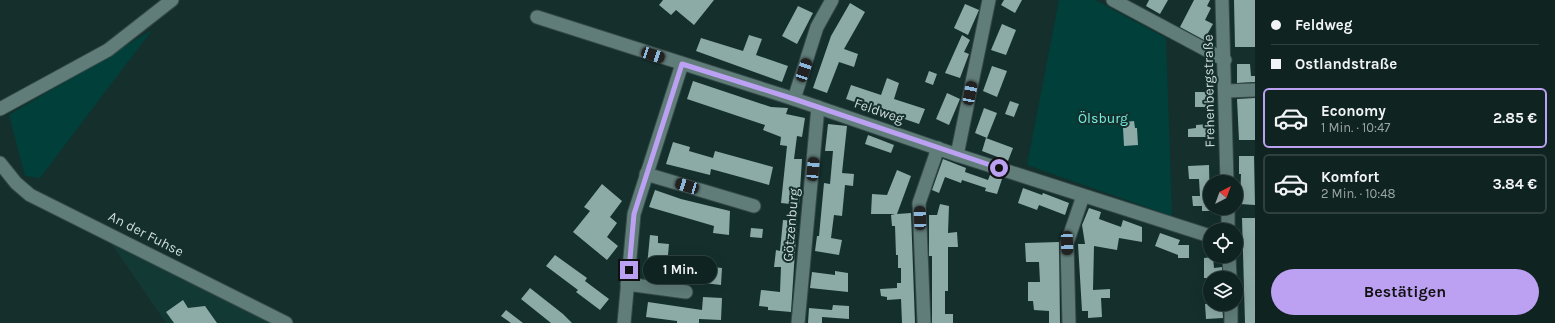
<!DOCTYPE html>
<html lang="de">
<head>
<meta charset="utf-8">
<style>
	:root { --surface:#0f2321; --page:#1d2f2e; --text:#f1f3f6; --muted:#9ba4a5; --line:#2f403f; --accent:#bca0f2 }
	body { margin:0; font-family:Karla,sans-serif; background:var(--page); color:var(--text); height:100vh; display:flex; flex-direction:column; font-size:15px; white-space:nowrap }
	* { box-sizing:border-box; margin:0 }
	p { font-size:13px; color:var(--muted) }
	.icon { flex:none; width:22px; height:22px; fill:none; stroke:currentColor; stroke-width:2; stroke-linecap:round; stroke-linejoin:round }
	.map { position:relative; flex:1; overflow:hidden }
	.drawer { display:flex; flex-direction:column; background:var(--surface); width:300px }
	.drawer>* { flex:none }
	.hud { display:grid; align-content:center; height:88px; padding:0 16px; background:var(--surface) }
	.needle { width:26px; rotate:41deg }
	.fabs { position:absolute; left:1203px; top:175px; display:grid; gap:8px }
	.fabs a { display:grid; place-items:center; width:40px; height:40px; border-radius:50%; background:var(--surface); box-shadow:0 4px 16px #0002,0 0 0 1px var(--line); font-size:20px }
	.end { position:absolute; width:18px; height:18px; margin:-9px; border:5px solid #bca0f2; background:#111; box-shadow:0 0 0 2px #111 }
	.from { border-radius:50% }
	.bubble { position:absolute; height:28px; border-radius:14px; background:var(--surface); box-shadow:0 4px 16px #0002,0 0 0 1px var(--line); font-size:13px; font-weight:700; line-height:28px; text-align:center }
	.car { position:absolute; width:12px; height:24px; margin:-12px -6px; border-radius:5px; box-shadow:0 0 3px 1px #0007; background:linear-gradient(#222 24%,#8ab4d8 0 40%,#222 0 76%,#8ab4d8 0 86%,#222 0) }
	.hud b { display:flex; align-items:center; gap:14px; height:38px; font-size:15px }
	.hud b+b { border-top:1px solid var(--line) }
	.hud i { width:10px; height:10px; background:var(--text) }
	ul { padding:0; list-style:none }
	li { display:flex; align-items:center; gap:12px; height:60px; margin:0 8px 6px; padding:0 8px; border:2px solid var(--line); border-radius:6px }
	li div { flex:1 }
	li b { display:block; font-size:15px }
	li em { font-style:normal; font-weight:700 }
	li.active { border-color:var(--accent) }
	li>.icon { width:36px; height:36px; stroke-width:1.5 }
	.cta { display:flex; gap:8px; margin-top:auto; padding:8px 16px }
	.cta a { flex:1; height:46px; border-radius:24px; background:var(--accent); color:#111; font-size:16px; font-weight:700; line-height:46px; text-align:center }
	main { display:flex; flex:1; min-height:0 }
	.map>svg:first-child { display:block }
	.built { fill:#133935 }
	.green { fill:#013f3a }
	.building { fill:#8caaa6 }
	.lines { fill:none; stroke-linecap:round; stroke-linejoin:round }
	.minor-casing { stroke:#354a48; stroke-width:15 }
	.minor { stroke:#607d79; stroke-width:13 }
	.route { stroke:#bca0f2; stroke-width:5 }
	.labels { text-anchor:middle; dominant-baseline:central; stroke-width:4; stroke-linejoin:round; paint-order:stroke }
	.street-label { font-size:14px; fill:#cddddb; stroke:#142f2c }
	.park-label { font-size:14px; fill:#74ede0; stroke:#142f2c }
</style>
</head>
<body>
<main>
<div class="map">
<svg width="1255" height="323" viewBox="0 0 1255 323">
	<rect width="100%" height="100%" fill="#142f2c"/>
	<!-- built -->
	<polygon class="built" points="111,243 270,323 166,323"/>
	<!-- green -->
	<g class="green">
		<polygon points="1059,0 1095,0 1166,38 1172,216 1027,165"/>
		<polygon points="152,30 40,178 25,176 9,115"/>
	</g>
	<!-- building -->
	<g class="building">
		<polygon points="663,0 714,0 694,25 676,10 671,15 659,5"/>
		<polygon points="1004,0 1022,0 1015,13 1001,5"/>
		<polygon points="1149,0 1168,0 1160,14 1146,6"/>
		<polygon points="1194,0 1210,0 1207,6 1211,8 1205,20 1213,24 1204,40 1180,27"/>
		<polygon points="1234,0 1255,0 1255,47 1235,47"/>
		<polygon points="850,3 865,12 844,49 858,54 854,67 839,62 827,93 813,88 831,36"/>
		<polygon points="965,4 979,10 968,35 954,28"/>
		<polygon points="798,6 813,13 797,44 782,36"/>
		<polygon points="1002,24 1016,30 1006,55 991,50"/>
		<polygon points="749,35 762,39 756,55 788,66 782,82 696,51 701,38 743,51"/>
		<polygon points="962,35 970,40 964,52 969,54 960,78 945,73"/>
		<polygon points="1237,64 1250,64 1251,76 1255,76 1255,82 1237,83"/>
		<polygon points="992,66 1007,71 997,97 983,91"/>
		<polygon points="929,71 937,74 933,85 925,82"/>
		<polygon points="887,78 899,83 894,99 925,109 919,124 846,99 851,85 881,95"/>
		<polygon points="693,81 771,107 788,108 786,114 805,118 802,137 797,136 794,159 802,159 799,205 781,203 787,146 780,145 781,137 763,130 765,125 687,99"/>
		<rect x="1195" y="92" width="13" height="15"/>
		<polygon points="947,93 960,99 949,125 936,119"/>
		<polygon points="1255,98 1255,140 1239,140 1237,99"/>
		<polygon points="1010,101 1019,104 1014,117 1005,114"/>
		<polygon points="984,108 997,113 987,138 975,133"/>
		<polygon points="1134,121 1135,128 1137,128 1138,145 1124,146 1123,128 1126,127 1125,122"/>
		<polygon points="828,124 847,126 842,173 854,174 853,186 845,185 842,216 834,215 831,238 842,240 839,255 815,251 817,236 819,236 824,183 830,184 833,151 825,151"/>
		<polygon points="1209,124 1209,137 1188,137 1188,129 1196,128 1196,125"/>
		<polygon points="868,135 894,145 891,153 865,144"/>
		<polygon points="986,138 1013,148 1008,161 982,151"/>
		<polygon points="673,142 690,147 689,151 713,158 715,151 773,167 769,185 711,169 710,175 666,164"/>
		<polygon points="1239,156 1254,156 1255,205 1240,204 1241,174 1239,174"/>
		<polygon points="943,159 966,168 965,172 988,180 990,175 1002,179 997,194 985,191 986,188 962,180 961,183 945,177 939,193 932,190"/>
		<polygon points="1209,165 1210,211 1202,211 1202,206 1193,206 1192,196 1200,196 1199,179 1189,179 1188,166"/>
		<polygon points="897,170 911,176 897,214 911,213 915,323 902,323 901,299 887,300 887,297 881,296 880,289 897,288 897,283 901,283 901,268 898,268 898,255 896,255 895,226 892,226 891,215 895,214 871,214 872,194 887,195"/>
		<polygon points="602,184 622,201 610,217 617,223 607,237 618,246 607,260 573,232 590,211 584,207"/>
		<polygon points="1023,188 1042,195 1043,193 1069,203 1065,215 1039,205 1037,210 1018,203"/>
		<polygon points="655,190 681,199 730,211 729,235 713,233 714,226 649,207"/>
		<polygon points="940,204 949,206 948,233 957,232 958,247 948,247 948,291 945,291 945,314 953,314 953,323 932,323 932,256 929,256 929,215 937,215"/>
		<polygon points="1089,208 1101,212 1099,219 1121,227 1123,220 1142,227 1142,242 1119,238 1117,250 1094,246 1093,290 1110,289 1110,298 1101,298 1102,317 1088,318 1088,311 1082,311 1078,244 1085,244 1082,225"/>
		<polygon points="1242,218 1255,218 1255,323 1245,323"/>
		<polygon points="783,220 797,221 791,312 768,310 768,307 759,306 761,290 780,292 781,267 774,267 776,250 780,251"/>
		<polygon points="751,228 763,229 762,238 750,237"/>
		<polygon points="1160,233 1180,240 1178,245 1189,245 1189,258 1178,258 1178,255 1155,246"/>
		<polygon points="650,235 658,236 658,243 669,244 668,255 696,259 695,265 722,268 721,285 704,283 705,275 677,272 677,269 647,266"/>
		<polygon points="1059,242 1060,323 1049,323 1049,311 1034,310 1033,301 1028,301 1028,282 1040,282 1039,262 1026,262 1025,243"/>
		<polygon points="555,255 587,278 585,281 609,299 600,310 576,292 578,290 546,266"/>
		<polygon points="1213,257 1214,268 1222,267 1222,278 1204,278 1204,258"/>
		<polygon points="835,271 848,273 848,292 810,288 812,272 835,275"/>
		<polygon points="530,288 563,314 572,323 551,323 521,299"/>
		<polygon points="703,297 722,298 721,320 699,319 699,323 677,323 677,321 646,317 648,302 702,310"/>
		<polygon points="183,300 188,308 205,306 217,323 174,323 166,312"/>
		<polygon points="1205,304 1222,304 1223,318 1206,319"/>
		<polygon points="833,305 849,306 849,319 822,317 822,323 808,323 809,308 832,310"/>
		<polygon points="506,310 523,323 511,323 501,316"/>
	</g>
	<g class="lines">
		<defs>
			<g id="minor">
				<polyline points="1113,0 1225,60"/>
				<polyline points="1222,0 1227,182"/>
				<polyline points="537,17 794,99 957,155 1210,236"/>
				<polyline points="1225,91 1255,90"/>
				<polyline points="794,99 817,27 832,0"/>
				<polyline points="0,109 108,50 172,0"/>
				<polyline points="957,155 989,0"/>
				<polyline points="0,163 16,183 30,195 286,323"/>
				<polyline points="646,174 754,206"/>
				<polyline points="1228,208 1228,230"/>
				<polyline points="1229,256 1230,278"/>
				<polyline points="627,284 686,292"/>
				<polyline points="1231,304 1231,323"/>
				<polyline points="624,323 634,214 682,64"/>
				<polyline points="798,323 818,107"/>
				<polyline points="924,323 919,203 938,148"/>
				<polyline points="1069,323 1067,243 1083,196"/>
			</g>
		</defs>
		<!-- minor casing -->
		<use href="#minor" class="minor-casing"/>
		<!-- minor -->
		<use href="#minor" class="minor"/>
	</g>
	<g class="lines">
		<!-- route -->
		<polyline class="route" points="629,270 634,214 682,64 794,99 999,168"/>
	</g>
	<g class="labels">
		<!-- street labels -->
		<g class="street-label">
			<text transform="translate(1209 91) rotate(-91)">Frehenbergstraße</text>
			<text transform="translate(879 111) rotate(19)">Feldweg</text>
			<text transform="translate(791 225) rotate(-85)">Götzenburg</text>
			<text transform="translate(146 234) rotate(27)">An der Fuhse</text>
		</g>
		<!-- park labels -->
		<g class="park-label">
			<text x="1103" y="118">Ölsburg</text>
		</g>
	</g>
</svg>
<div class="fabs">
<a><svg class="needle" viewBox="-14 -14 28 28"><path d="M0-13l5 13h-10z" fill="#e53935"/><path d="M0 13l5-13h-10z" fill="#9ba4a5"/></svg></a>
<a><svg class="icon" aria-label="locate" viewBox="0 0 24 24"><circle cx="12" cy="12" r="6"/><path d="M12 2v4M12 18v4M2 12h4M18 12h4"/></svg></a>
<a><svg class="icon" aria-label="layers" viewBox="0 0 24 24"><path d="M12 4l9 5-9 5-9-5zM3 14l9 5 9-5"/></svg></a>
</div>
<i class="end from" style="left:999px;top:168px"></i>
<i class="end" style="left:629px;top:270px"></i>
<div class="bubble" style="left:643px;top:256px;width:74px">1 Min.</div>
<i class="car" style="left:653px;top:55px;rotate:108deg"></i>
<i class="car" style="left:804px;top:70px;rotate:18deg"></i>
<i class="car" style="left:970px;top:93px;rotate:11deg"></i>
<i class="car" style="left:813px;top:169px;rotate:5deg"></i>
<i class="car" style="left:687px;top:186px;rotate:287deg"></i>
<i class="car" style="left:920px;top:218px;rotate:358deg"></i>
<i class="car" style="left:1067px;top:243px;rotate:178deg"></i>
</div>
<section class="drawer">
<div class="hud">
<b><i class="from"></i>Feldweg</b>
<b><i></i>Ostlandstraße</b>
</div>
<ul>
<li class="active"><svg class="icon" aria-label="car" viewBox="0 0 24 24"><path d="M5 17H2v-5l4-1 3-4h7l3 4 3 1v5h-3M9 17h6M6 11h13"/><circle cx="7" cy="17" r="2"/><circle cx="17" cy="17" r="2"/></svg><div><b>Economy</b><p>1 Min. · 10:47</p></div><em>2.85 €</em></li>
<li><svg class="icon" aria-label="car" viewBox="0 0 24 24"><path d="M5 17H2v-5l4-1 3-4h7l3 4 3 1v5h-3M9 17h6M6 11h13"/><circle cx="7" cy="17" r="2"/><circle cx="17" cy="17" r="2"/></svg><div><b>Komfort</b><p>2 Min. · 10:48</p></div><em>3.84 €</em></li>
</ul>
<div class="cta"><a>Bestätigen</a></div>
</section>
</main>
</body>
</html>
